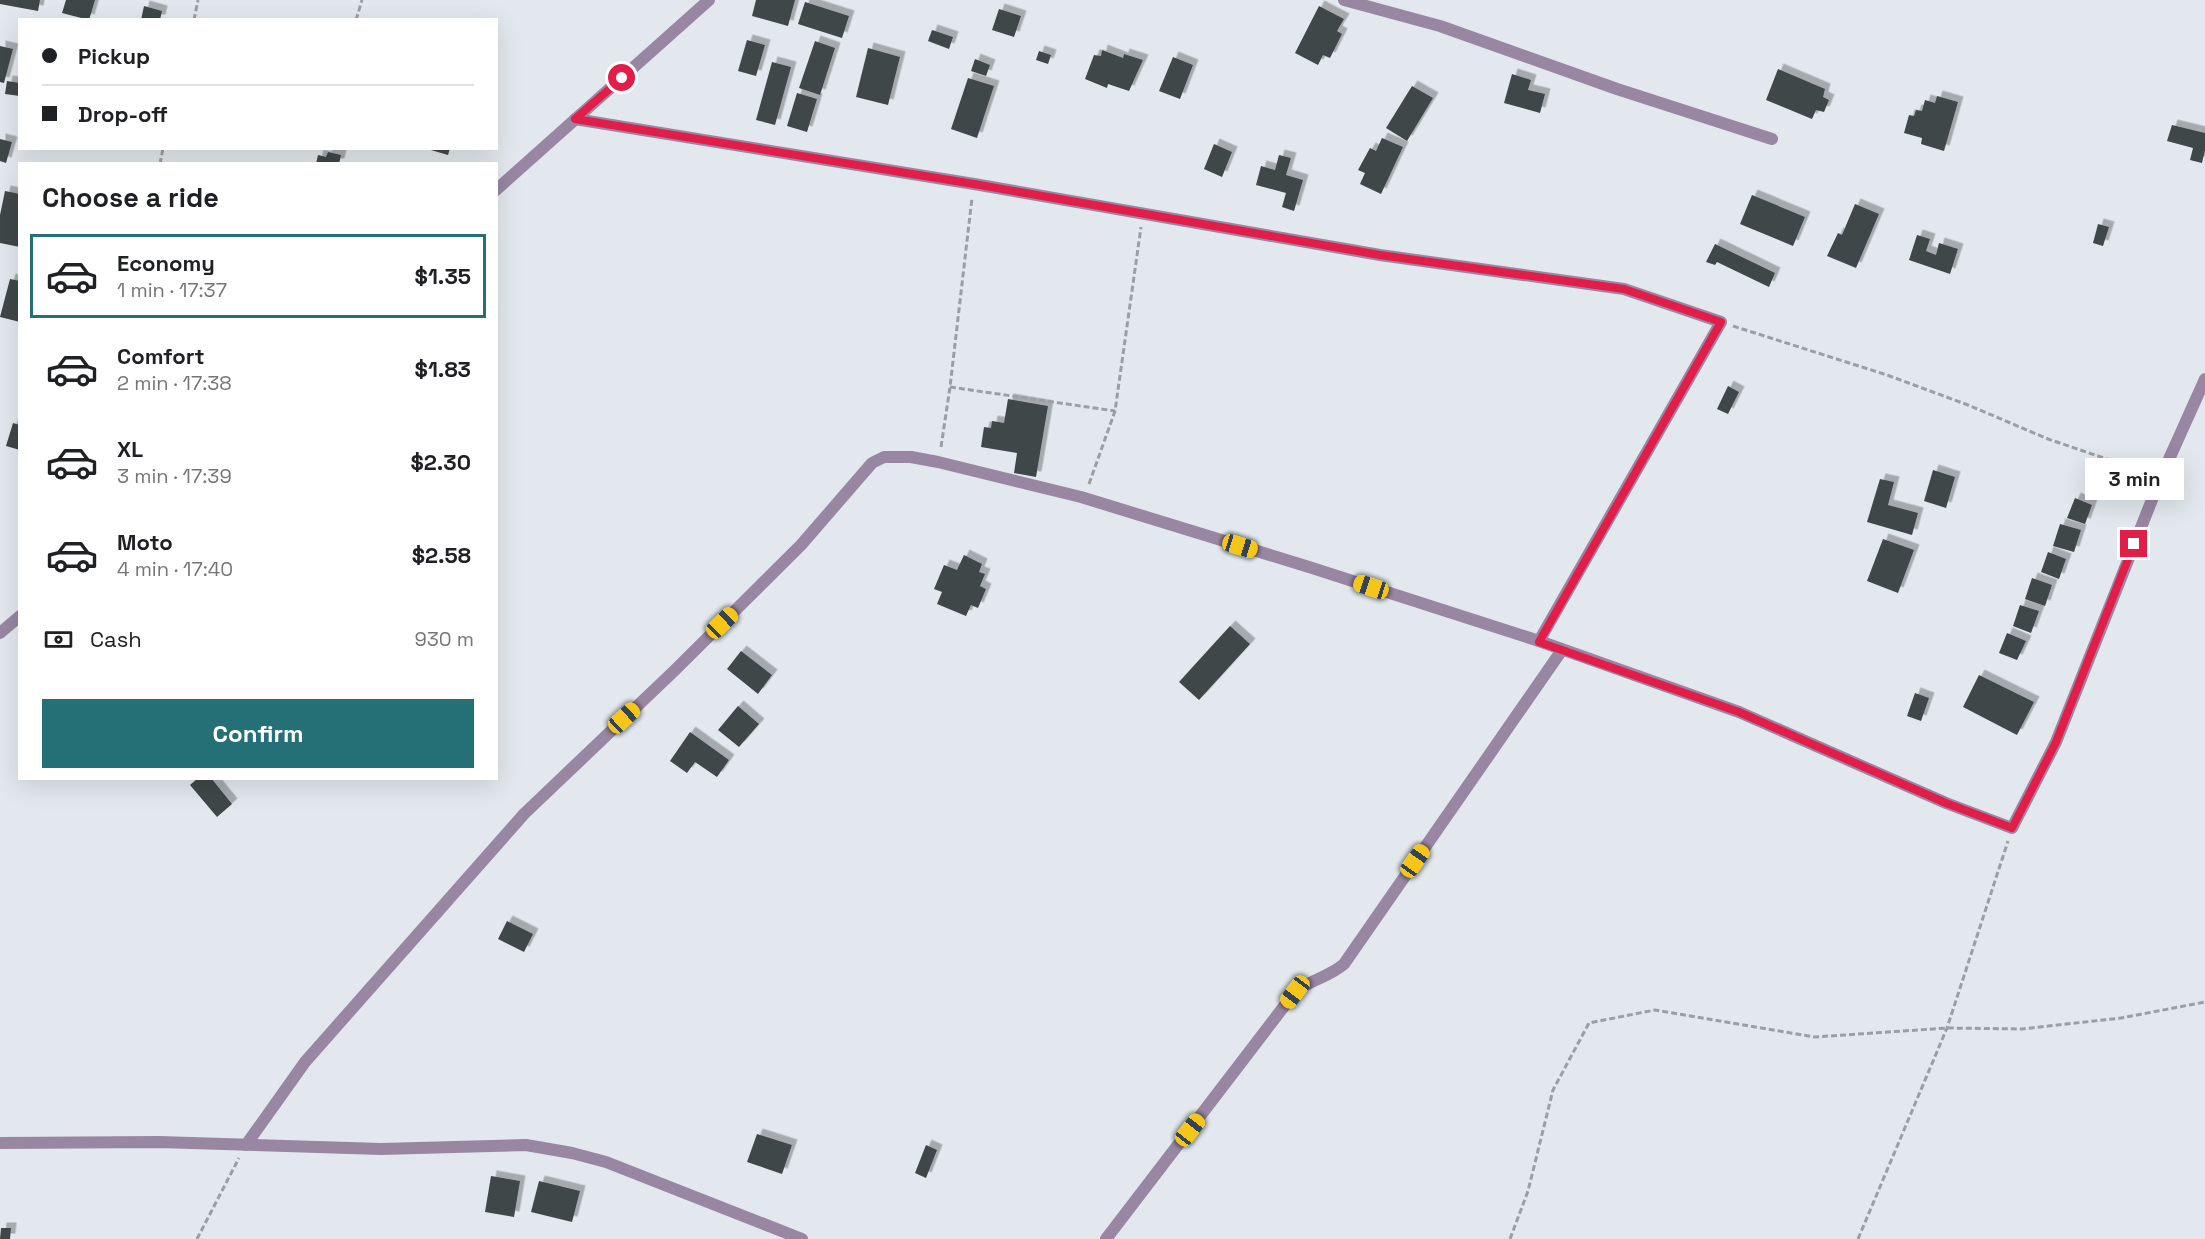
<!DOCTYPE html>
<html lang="en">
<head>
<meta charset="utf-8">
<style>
	:root { --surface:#fff; --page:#f6f6f6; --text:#202124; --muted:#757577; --line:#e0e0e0; --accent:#257076 }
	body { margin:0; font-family:"Space Grotesk",sans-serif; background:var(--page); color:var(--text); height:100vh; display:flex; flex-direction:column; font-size:22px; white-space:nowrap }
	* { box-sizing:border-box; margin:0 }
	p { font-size:20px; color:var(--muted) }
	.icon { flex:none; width:33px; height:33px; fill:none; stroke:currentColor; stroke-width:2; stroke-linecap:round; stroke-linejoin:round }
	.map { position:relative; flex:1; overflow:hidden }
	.panel { position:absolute; left:18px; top:162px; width:480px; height:618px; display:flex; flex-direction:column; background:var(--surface); border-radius:0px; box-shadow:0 6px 24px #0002 }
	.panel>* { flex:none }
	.top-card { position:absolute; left:18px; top:18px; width:480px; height:132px; border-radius:0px; box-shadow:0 6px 24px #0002; display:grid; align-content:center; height:132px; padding:0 24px; background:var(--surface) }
	.end { position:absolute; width:27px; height:27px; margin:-14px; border:8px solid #e11d48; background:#fff; box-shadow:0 0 0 3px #fff }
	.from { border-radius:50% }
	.bubble { position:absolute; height:42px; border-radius:0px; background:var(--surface); box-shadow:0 6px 24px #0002; font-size:20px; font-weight:800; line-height:42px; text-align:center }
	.car { position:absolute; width:18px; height:36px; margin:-18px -9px; border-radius:8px; box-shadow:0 0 4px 2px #0007; background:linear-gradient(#f5c518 24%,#345 0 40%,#f5c518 0 76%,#345 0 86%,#f5c518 0) }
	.top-card b { display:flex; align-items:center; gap:21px; height:57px; font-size:22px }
	.top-card b+b { border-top:2px solid var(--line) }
	.top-card i { width:15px; height:15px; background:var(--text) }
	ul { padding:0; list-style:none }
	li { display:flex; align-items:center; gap:18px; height:84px; margin:0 12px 9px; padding:0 12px; border:3px solid transparent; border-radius:0px }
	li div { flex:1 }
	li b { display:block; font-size:22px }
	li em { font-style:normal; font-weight:800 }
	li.active { border-color:var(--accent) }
	li>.icon { width:54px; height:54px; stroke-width:1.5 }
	h2 { padding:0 24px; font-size:27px; line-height:72px }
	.pay { display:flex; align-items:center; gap:15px; height:66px; padding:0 24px; font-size:22px }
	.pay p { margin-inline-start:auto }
	.cta { display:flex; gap:12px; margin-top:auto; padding:12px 24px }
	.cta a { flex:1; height:69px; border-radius:0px; background:var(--accent); color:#fff; font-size:24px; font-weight:800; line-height:69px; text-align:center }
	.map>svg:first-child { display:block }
	.building { fill:#40464a; filter:url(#shadow) }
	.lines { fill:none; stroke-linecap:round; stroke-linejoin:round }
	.path { stroke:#9b9fa3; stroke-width:3; stroke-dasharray:6 3; stroke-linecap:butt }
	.minor { stroke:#9886a3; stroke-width:12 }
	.route { stroke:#e11d48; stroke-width:8 }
</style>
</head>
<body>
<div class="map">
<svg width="2205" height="1239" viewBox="0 0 2205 1239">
	<defs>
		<filter id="shadow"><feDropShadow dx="5.5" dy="-5.5" stdDeviation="0" flood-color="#0004"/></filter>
	</defs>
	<rect width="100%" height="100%" fill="#e2e8ed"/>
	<!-- building -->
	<g class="building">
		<polygon points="0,0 40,0 38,11 0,4"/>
		<polygon points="66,0 95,0 89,20 62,13"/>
		<polygon points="756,0 795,0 788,26 752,16"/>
		<polygon points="805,2 849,16 842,38 798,24"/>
		<polygon points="144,6 162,11 160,20 141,20"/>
		<polygon points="1319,6 1344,19 1337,31 1342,34 1330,58 1323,55 1318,65 1295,53"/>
		<polygon points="999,9 1021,16 1014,37 992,30"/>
		<polygon points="932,30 953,37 949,49 928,41"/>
		<polygon points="747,40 765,45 756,76 738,71"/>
		<polygon points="815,41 835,48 820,95 799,88"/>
		<polygon points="0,46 13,49 4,83 0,82"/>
		<polygon points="868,48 900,57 888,105 856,97"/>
		<polygon points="1102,50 1123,58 1124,54 1143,60 1129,91 1108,84 1107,88 1085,79 1094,55 1101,56"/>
		<polygon points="1039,51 1051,55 1048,64 1036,60"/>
		<polygon points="1173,57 1193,65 1180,99 1159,91"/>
		<polygon points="975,59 990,65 986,76 971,71"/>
		<polygon points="772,62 791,67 775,125 756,120"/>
		<polygon points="1778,69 1825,89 1823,97 1829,100 1824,112 1816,110 1812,119 1766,100"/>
		<polygon points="1512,74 1531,80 1528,90 1545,94 1540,113 1504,103"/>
		<polygon points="968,78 994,86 977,138 951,129"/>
		<polygon points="7,81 20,83 20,96 5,94"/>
		<polygon points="1412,86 1433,98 1407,141 1386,128"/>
		<polygon points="797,93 817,99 807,132 787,126"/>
		<polygon points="1937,96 1958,102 1944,151 1921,144 1922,138 1904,133 1909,115 1914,116 1916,110 1922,111 1925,100 1935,103"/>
		<polygon points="2172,125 2205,133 2205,150 2202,163 2190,160 2193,148 2167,141"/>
		<polygon points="1382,138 1403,147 1381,194 1360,184 1365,173 1358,170 1370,148 1376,151"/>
		<polygon points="0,139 12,142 6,163 0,161"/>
		<polygon points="1214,144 1232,152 1222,177 1204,169"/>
		<polygon points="424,148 450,148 448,155"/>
		<polygon points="328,152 341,155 339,164 316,164 318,155 326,157"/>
		<polygon points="1279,155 1291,158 1286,175 1303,180 1294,211 1282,207 1286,193 1256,185 1261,166 1275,170"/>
		<polygon points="5,191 20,194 20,247 0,243 0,215"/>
		<polygon points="1752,195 1805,217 1793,246 1740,224"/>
		<polygon points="1855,204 1879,214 1856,268 1827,256 1838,233 1842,235"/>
		<polygon points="2098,224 2109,227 2103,246 2093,243"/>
		<polygon points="1917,235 1930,239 1926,251 1936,255 1939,243 1958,249 1950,274 1909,260"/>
		<polygon points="1715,244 1775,273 1769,287 1717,262 1715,265 1706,262"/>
		<polygon points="10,279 20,281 20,322 0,317"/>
		<polygon points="1728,386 1739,392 1728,414 1717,409"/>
		<polygon points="1008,399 1048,406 1036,477 1014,473 1017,453 981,447 984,427 991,428 992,421 1004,423"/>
		<polygon points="13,423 20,425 20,450 6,446"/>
		<polygon points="1933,470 1955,477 1946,508 1924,501"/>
		<polygon points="1880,479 1894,482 1888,505 1918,513 1912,535 1867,522"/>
		<polygon points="2075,498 2092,505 2085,524 2067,518"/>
		<polygon points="2060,524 2081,530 2074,552 2053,546"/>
		<polygon points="1883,539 1914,550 1898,593 1867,581"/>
		<polygon points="2048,552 2066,559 2059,579 2041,572"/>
		<polygon points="964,555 982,564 979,572 985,574 980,586 986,589 978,608 971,605 966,616 937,604 942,592 934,589 944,565 957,570"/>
		<polygon points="2032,578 2052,585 2045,606 2025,599"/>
		<polygon points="2020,605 2039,611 2031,633 2013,626"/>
		<polygon points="1230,626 1250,644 1199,700 1179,682"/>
		<polygon points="2007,633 2026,641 2017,660 1999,653"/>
		<polygon points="741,651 772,675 758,694 727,669"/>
		<polygon points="1979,675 2034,702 2017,735 1963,707"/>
		<polygon points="1915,693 1929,698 1921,721 1907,716"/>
		<polygon points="738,706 759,724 739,747 718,730"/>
		<polygon points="690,732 729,760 717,777 695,762 687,773 670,761"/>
		<polygon points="198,778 211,778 232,804 217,817 190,785"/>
		<polygon points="507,921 533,934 524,952 498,939"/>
		<polygon points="757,1134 792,1145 782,1174 747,1162"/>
		<polygon points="926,1145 937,1150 926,1178 915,1173"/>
		<polygon points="491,1176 520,1181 514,1217 485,1212"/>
		<polygon points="539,1181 580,1191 572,1222 531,1212"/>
		<polygon points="1,1228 11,1228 10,1239 0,1239"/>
	</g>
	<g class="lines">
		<!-- path -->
		<g class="path">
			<polyline points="194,20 198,0"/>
			<polyline points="356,20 362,0"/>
			<polyline points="160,164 163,148"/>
			<polyline points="1733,326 1887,375 1968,405 2048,439 2148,473"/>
			<polyline points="950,387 1115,411"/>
			<polyline points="941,447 950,387 972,198"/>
			<polyline points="1089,484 1115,411 1141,227"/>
			<polyline points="197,1239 239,1158"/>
			<polyline points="1510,1239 1528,1191 1553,1090 1589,1023 1655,1010 1815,1037 1947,1028 2022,1029 2121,1018 2205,1002"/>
			<polyline points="1858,1239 1947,1028 2008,841"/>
		</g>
		<!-- minor -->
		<g class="minor">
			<polyline points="1344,0 1440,26 1617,89 1772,139"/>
			<polyline points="575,119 974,184 1380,255 1624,289 1721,322 1539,641"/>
			<polyline points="496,190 709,0"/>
			<polyline points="0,633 20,616"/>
			<polyline points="0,1143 159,1142 381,1149 526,1145 572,1153 606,1162 802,1239"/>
			<polyline points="246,1145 305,1062 524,814 674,671 801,545 872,463 884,457 911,457 938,462 1081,497 1309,567 1539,641 1739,712 1946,803 2012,828 2056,742 2161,477 2205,379"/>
			<path d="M1106,1239l189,-247c15,-12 34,-15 49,-28l218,-314"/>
		</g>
	</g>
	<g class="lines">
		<!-- route -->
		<polyline class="route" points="622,78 575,119 974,184 1380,255 1624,289 1721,322 1539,642 1739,712 1946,803 2012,828 2056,742 2134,544"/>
	</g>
</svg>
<i class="end from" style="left:622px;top:78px"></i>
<i class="end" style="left:2134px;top:544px"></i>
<div class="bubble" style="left:2085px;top:458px;width:99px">3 min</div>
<i class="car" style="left:1240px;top:546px;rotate:107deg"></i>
<i class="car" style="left:1371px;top:587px;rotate:288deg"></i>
<i class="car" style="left:722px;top:623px;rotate:46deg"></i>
<i class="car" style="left:624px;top:718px;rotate:47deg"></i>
<i class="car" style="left:1415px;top:861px;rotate:35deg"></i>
<i class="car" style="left:1295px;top:992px;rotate:217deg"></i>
<i class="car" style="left:1190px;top:1130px;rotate:38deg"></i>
<div class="top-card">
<b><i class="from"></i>Pickup</b>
<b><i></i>Drop-off</b>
</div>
<section class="panel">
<h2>Choose a ride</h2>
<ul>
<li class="active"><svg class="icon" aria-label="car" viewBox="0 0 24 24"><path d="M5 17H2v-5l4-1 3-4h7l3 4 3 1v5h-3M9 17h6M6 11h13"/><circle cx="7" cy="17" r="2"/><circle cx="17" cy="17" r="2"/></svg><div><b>Economy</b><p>1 min · 17:37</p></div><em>$1.35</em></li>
<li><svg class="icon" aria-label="car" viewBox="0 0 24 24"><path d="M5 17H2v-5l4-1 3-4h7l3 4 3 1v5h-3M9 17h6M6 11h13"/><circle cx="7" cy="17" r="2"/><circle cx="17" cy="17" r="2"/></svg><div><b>Comfort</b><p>2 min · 17:38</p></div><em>$1.83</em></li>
<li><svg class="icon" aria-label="car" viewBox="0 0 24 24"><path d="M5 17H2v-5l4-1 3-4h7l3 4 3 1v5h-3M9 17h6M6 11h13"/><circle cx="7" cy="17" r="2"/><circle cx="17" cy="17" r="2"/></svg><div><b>XL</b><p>3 min · 17:39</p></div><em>$2.30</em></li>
<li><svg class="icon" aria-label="car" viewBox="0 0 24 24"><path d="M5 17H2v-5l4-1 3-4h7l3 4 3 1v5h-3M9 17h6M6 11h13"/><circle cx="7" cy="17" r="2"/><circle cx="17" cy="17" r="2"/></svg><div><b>Moto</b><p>4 min · 17:40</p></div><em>$2.58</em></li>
</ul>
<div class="pay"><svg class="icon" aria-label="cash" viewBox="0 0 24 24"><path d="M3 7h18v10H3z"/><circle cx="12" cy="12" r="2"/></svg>Cash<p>930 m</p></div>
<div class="cta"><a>Confirm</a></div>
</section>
</div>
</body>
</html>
